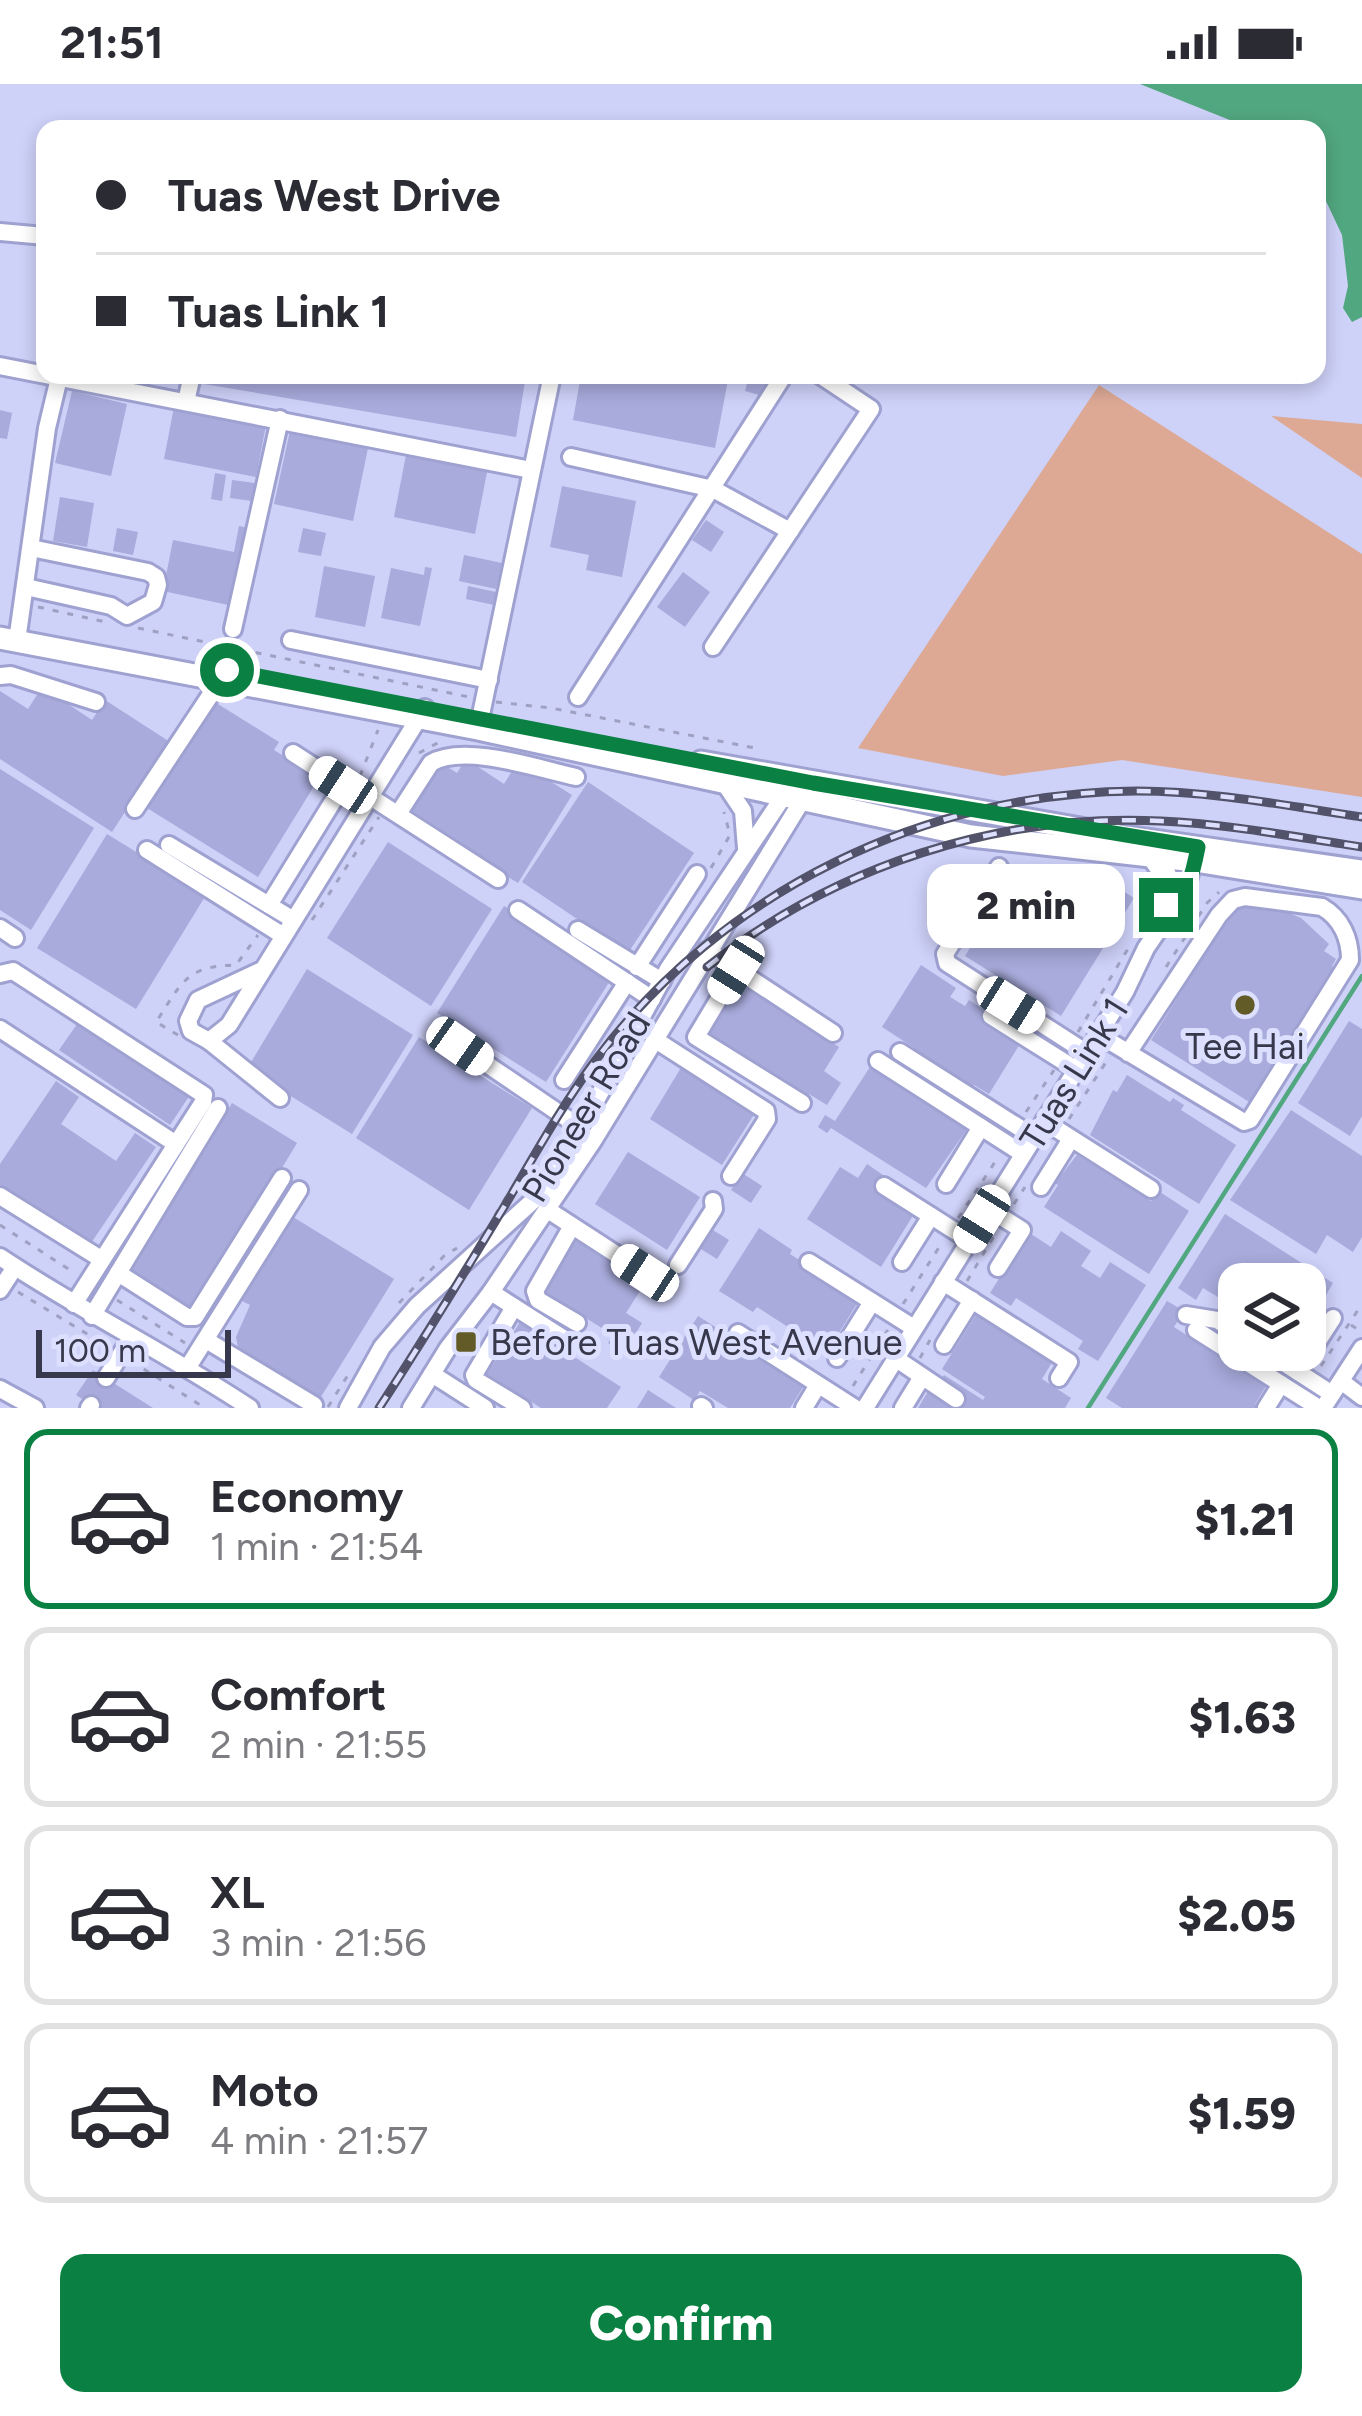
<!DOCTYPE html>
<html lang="en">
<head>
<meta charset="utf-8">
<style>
	:root { --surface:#fff; --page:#f2f2f3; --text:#2b2b33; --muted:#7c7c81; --line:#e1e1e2; --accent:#0b8043 }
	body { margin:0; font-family:Figtree,sans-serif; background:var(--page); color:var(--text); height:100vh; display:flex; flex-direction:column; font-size:45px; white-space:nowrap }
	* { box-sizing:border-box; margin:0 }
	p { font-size:39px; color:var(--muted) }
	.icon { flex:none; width:66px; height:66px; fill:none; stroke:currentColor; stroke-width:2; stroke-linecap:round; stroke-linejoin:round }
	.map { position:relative; height:1324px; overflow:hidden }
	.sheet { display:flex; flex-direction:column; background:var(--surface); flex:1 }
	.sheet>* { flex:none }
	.top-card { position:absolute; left:36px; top:36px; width:1290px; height:264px; border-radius:24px; box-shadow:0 6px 18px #0003; display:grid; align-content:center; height:264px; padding:0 60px; background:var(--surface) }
	.tools { position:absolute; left:1218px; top:1179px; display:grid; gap:24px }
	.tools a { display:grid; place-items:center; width:108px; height:108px; border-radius:24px; background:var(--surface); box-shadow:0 6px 18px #0003; font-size:60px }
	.scale { position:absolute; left:36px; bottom:30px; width:195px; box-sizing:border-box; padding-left:12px; border:6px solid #37384b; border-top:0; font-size:33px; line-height:42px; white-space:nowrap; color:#37384b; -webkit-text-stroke:9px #dcdffd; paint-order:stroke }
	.end { position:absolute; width:54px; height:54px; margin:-27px; border:15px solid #0b8043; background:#fff; box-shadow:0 0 0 6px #fff }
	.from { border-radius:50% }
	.bubble { position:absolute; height:84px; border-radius:24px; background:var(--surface); box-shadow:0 6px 18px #0003; font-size:39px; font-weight:800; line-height:84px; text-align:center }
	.car { position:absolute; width:36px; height:72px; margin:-36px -18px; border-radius:15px; box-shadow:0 0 9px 3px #0007; background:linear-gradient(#fff 24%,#345 0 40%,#fff 0 76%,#345 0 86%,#fff 0) }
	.top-card b { display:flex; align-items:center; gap:42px; height:114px; font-size:45px }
	.top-card b+b { border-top:3px solid var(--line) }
	.top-card i { width:30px; height:30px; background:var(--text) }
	ul { padding:21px 0 0; list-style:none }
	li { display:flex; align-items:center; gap:36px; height:180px; margin:0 24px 18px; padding:0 36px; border:6px solid var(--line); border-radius:24px }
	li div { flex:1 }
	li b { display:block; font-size:45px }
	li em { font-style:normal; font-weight:800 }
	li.current { border-color:var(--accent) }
	li>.icon { width:108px; height:108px; stroke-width:1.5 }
	.action { display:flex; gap:24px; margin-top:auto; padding:24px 60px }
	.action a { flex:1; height:138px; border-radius:24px; background:var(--accent); color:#fff; font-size:48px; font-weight:800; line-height:138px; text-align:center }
	.status { display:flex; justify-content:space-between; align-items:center; height:84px; padding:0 60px; background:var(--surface); direction:ltr }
	.status svg { height:33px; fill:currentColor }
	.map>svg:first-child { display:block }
	.green { fill:#dda995 }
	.water { fill:#51a77f }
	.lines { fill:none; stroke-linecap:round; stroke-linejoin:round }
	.stream { stroke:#51a77f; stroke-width:4.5 }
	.building { fill:#a8abdb }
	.minor-casing { stroke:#9fa2d1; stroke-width:22 }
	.major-casing { stroke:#9fa2d1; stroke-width:27 }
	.path { stroke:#9fa1c2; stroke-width:3; stroke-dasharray:6 9; stroke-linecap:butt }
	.minor { stroke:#fff; stroke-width:16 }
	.major { stroke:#fff; stroke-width:21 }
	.rail-casing { stroke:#52536a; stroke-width:9 }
	.rail { stroke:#dcdffd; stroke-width:4.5; stroke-dasharray:14; stroke-linecap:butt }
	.route { stroke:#0b8043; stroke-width:15 }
	.poi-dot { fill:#625b27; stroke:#dcdffd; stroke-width:4.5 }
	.labels { text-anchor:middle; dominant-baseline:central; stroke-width:10; stroke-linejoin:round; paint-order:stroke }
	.poi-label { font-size:36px; fill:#37384b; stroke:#dcdffd }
	.street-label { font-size:36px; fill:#37384b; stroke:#dcdffd }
</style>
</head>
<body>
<div class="status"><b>21:51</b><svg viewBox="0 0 49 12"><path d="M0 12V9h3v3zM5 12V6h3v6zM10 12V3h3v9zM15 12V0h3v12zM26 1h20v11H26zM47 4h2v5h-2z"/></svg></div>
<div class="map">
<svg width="1362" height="1324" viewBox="0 0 1362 1324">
	<rect width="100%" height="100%" fill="#ced1f8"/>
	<!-- green -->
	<g class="green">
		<polygon points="1099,301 1362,470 1362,713 1122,676 1003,692 858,664"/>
		<polygon points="1271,332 1362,340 1362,394"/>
	</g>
	<!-- water -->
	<polygon class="water" points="1140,0 1362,0 1362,233 1352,238 1343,224 1348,202 1342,151 1317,98 1317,45 1252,45"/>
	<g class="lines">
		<!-- stream -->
		<polyline class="stream" points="1088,1324 1362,892"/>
	</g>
	<!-- building -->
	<g class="building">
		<polygon points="205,291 526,291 516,353 204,300"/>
		<polygon points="581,291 729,291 715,364 573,336"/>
		<polygon points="749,291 778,291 766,313 745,307"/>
		<polygon points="72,307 127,320 111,392 55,379"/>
		<polygon points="174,323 266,341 256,393 164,375"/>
		<polygon points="0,326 12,329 7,355 0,354"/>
		<polygon points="290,347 368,364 353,437 274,420"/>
		<polygon points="406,371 487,388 475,450 394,433"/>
		<polygon points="215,389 226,391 222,417 211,415"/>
		<polygon points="232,396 255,399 252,417 230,414"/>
		<polygon points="562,402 636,417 622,493 586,486 589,471 550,463"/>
		<polygon points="60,413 94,419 87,463 53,457"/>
		<polygon points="706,436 724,448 711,468 692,456"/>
		<polygon points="239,442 249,444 233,522 163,507 173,456 234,468"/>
		<polygon points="117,444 138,448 133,471 113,467"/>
		<polygon points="303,444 326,449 321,472 298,468"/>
		<polygon points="464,471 502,479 496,505 459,497"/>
		<polygon points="324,482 375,492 365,543 315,533"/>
		<polygon points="425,483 432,484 420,542 381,534 391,484 424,491"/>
		<polygon points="683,488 710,508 685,543 657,523"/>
		<polygon points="468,502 496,508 494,521 466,515"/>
		<polygon points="42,603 92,636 105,616 170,658 112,748 0,675 0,607 28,625"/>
		<polygon points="213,617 279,658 274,666 319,694 258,793 147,724"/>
		<polygon points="466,675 504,700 514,684 537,689 572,711 518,799 464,766 433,752 439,744 409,725 438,677 457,689"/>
		<polygon points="0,685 94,744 31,846 0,826"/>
		<polygon points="588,698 694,769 628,869 522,798"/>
		<polygon points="107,750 206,811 136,925 37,864"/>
		<polygon points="388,758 492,825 431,922 327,854"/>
		<polygon points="1038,794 1108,797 1134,814 1061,932 965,872 1009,801"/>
		<polygon points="1247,818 1261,826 1265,819 1301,834 1329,860 1324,867 1336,875 1332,882 1338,886 1254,1021 1151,956 1236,821 1243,825"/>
		<polygon points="504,822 613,892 546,998 437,929"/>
		<polygon points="921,881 956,904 950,913 965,922 969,916 986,927 982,933 1021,958 989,1010 974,1001 969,1009 909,971 913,963 882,943"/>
		<polygon points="307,885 413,951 352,1050 247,985"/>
		<polygon points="736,897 839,963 824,987 841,999 827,1021 809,1010 806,1014 703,949"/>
		<polygon points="82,933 192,1008 170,1041 59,966"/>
		<polygon points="1349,937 1362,945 1362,1032 1350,1052 1298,1019"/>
		<polygon points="419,953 532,1024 469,1126 356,1054"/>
		<polygon points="682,982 755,1029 722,1081 650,1035"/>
		<polygon points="870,983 967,1045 926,1104 831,1044 827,1049 818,1043 825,1031 835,1037"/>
		<polygon points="1127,991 1170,1018 1173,1014 1184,1021 1181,1026 1236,1061 1199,1120 1090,1051 1113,1006 1117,1008"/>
		<polygon points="56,997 79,1013 61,1040 116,1077 135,1049 156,1063 89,1162 0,1101 0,1080"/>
		<polygon points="232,1019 297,1059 196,1227 131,1187"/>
		<polygon points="1291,1026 1362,1072 1362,1153 1353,1168 1327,1151 1316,1170 1230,1116"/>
		<polygon points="628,1068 700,1113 667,1166 595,1120"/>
		<polygon points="1077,1071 1151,1117 1157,1106 1189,1127 1149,1190 1044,1123 1058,1101 1055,1099"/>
		<polygon points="867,1080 883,1091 875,1105 914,1130 881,1183 807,1135 840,1083 858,1094"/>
		<polygon points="742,1089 762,1102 751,1119 731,1106"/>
		<polygon points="1225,1130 1333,1199 1305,1248 1305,1200 1239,1200 1239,1226 1203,1204 1196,1216 1178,1204"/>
		<polygon points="293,1133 394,1195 319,1316 238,1264 236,1253 250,1221 242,1217"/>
		<polygon points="708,1143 729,1156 717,1175 696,1162"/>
		<polygon points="759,1144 792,1166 790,1170 860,1215 827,1268 757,1223 753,1228 719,1207"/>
		<polygon points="1061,1147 1091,1167 1081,1182 1100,1194 1110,1178 1146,1201 1098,1277 1078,1265 1083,1257 1016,1214 1011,1222 990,1209 1028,1148 1051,1163"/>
		<polygon points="574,1153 645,1199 626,1229 642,1239 624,1269 608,1259 613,1251 541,1206"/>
		<polygon points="1167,1217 1184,1227 1174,1243 1266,1302 1255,1320 1261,1324 1122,1324 1106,1314"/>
		<polygon points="979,1226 1054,1275 1042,1295 1071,1314 1065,1324 959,1324 965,1315 939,1299 944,1291 983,1316 985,1313 942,1285"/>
		<polygon points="698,1232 805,1300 790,1324 728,1324 700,1307 694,1316 659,1293"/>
		<polygon points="520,1238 621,1303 607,1324 541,1324 487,1290"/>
		<polygon points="93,1286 153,1324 96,1324 76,1311"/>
		<polygon points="648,1306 676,1324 637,1324"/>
		<polygon points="929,1306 957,1324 918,1324"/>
	</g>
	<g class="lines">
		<defs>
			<g id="minor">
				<polyline points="0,148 45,152"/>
				<polyline points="0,282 531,386"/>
				<polyline points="186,318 192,291"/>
				<polyline points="571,373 713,405 790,447"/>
				<polyline points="26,503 111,522 127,532 153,518 158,501 156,493 148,488 31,464"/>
				<polyline points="233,545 280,335"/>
				<polyline points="291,556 489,596"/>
				<polyline points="17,557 47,344 59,294"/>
				<polyline points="713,563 871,325 820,291"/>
				<polyline points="0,592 11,591 96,618"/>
				<polyline points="578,613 784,291"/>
				<polyline points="478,645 552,291"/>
				<polyline points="293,669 366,716"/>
				<polyline points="723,697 743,727 746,764"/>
				<polyline points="369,712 498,795"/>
				<polyline points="135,725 227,586"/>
				<path d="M398,730l33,-51c33,-20 108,6 145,14"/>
				<polyline points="169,761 292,835"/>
				<polyline points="147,766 282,851"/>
				<polyline points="999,783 945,870 947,879 1087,969"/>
				<polyline points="269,821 343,701"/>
				<polyline points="518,826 652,915"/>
				<polyline points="0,844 15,854"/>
				<polyline points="578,846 662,897"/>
				<polyline points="707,866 833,949"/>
				<polyline points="637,883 697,790"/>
				<polyline points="736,886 696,953 802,1019"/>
				<polyline points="260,887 198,916 188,937 191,947 209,957 229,941 425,624"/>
				<polyline points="0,890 13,887 204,1011 203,1018 74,1220"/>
				<polyline points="991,932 1077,986"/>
				<polyline points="0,945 176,1060"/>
				<path d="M1099,951l145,87 6,-2 100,-160c0,-22 -9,-42 -28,-53l-77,-10 -12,3 -14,15 -91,138"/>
				<polyline points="654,955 766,1027 767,1035 731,1092"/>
				<polyline points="209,957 280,1014"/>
				<polyline points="460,962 581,1044"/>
				<polyline points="900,968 1034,1053"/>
				<polyline points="878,977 1023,1070"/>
				<polyline points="564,996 627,898"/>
				<polyline points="1044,1037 1151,1105"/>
				<polyline points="946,1100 981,1043"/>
				<polyline points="884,1102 969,1156"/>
				<polyline points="1041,1103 1071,1055"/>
				<polyline points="0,1112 101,1175"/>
				<polyline points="989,1125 1022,1146 998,1184"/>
				<polyline points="548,1126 645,1189"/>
				<polyline points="572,1142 535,1207 538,1216 577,1239"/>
				<path d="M0,1173c81,54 169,97 250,151"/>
				<polyline points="809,1178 914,1244"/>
				<polyline points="902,1178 931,1132"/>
				<polyline points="678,1181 714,1125 713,1117"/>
				<polyline points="118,1189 187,1233 195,1233 282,1094"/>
				<polyline points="943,1198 1069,1278 1059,1294"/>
				<polyline points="0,1206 15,1183"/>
				<polyline points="491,1208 566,1256"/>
				<polyline points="514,1223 474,1291 476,1296 522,1324"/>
				<polyline points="1186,1231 1217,1236 1239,1250"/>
				<polyline points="92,1232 218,1024"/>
				<polyline points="1196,1246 1319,1324"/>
				<polyline points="738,1249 855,1324"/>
				<polyline points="206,1256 314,1321"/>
				<polyline points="944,1261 972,1216"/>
				<polyline points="1264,1266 1332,1310"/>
				<polyline points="837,1274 872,1218"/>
				<polyline points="895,1274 956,1315"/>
				<polyline points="188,1283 299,1106"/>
				<polyline points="1298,1288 1333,1234"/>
				<polyline points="432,1290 485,1324"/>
				<polyline points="106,1294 131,1254"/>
				<polyline points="1341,1297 1362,1313"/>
				<polyline points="0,1305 35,1324"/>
				<polyline points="1327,1318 1362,1264"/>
				<polyline points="701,1322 704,1324"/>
				<polyline points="89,1324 91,1321"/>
				<polyline points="348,1324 382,1263 417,1222 536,1114 581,1044 668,885 789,704"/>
				<polyline points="411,1324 448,1264 491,1208 593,1057 806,710"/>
				<polyline points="804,1324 818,1301"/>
				<polyline points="865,1324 1125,908 1146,864 1185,807 1197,765"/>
				<polyline points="903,1324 922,1293"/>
				<polyline points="1266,1324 1281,1300"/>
			</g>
			<g id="major">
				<polyline points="0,554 478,645 971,752 1195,777 1362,804"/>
				<polyline points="701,678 1126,753 1362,787"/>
				<polyline points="1153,773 1165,790 1166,821"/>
			</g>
		</defs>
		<!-- minor casing -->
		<use href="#minor" class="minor-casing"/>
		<!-- major casing -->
		<use href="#major" class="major-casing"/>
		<!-- path -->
		<g class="path">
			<polyline points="38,523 110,539"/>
			<polyline points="138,544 469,613"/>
			<polyline points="496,618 551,624 760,665"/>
			<polyline points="419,669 441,657"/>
			<polyline points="360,692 378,646"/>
			<polyline points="711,784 730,751 724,728"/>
			<polyline points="312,836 379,733"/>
			<polyline points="1140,845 1148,826"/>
			<polyline points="1166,883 1207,819 1219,808"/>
			<polyline points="1078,948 1129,863"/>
			<path d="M178,951l-22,-13c26,-39 29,-56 80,-57l22,-30"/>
			<polyline points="1026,1028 1054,986"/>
			<polyline points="1069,1035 1110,972"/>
			<polyline points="1014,1120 1025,1103"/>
			<polyline points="495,1131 550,1042"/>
			<polyline points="958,1134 999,1072"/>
			<polyline points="0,1141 73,1188"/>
			<polyline points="967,1197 996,1149"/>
			<polyline points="18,1208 107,1262"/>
			<polyline points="117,1216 185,1259"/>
			<polyline points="399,1219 444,1172 457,1164"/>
			<polyline points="903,1220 943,1157"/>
			<polyline points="1351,1241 1362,1248"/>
			<polyline points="920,1274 930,1256"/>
			<polyline points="131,1277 205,1324"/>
			<polyline points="1321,1282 1362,1220"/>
			<polyline points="853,1302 889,1244"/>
			<polyline points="328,1323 348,1291"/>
		</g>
		<!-- minor -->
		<use href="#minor" class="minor"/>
		<!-- major -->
		<use href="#major" class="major"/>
		<defs>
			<g id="rail">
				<path d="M707,883c128,-101 291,-154 454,-146 68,3 134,16 201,26"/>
				<path d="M379,1324c43,-66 84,-133 125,-201 29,-49 57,-100 91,-146 126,-170 331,-269 542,-270 75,0 151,15 225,26"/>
			</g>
		</defs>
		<!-- rail casing -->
		<use href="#rail" class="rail-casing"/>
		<!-- rail -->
		<use href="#rail" class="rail"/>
	</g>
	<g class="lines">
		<!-- route -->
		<path class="route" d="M227,586l586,113 385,64c-5,26 -12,57 -35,73l3,-15"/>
	</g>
	<!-- markers -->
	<g class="poi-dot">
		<circle cx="1245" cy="921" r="12"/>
		<rect x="454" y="1246" width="24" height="24" rx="6"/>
	</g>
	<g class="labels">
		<!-- poi labels -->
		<g class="poi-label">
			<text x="1245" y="962">Tee Hai</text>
			<text x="490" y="1258" text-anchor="start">Before Tuas West Avenue</text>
		</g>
		<!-- street labels -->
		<g class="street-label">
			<text transform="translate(1074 990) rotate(-58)">Tuas Link 1</text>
			<text transform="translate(586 1023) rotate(-59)">Pioneer Road</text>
		</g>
	</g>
</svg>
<div class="tools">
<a><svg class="icon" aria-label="layers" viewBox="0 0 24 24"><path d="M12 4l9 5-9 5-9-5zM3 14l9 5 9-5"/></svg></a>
</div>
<div class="scale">100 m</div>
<i class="end from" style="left:227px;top:586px"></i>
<i class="end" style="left:1166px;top:821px"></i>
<div class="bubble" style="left:927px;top:780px;width:198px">2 min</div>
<i class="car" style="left:343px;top:701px;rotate:303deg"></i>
<i class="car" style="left:736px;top:886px;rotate:212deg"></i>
<i class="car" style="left:1011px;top:921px;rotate:122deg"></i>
<i class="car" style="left:460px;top:962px;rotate:125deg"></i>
<i class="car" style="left:982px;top:1135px;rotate:212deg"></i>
<i class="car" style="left:645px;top:1189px;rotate:303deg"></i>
<div class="top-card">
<b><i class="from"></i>Tuas West Drive</b>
<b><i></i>Tuas Link 1</b>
</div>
</div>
<section class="sheet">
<ul>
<li class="current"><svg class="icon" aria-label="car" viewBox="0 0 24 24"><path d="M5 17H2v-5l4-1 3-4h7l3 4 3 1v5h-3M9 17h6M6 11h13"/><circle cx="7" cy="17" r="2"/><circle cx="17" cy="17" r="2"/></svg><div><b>Economy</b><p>1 min · 21:54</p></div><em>$1.21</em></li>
<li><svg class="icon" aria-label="car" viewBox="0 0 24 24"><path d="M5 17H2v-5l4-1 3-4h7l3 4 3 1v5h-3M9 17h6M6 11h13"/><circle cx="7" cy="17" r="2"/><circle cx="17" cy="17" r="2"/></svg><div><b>Comfort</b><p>2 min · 21:55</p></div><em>$1.63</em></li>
<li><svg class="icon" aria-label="car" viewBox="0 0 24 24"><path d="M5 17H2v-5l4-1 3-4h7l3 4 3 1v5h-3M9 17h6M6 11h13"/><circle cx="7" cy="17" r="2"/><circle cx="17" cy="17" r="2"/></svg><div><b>XL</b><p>3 min · 21:56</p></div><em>$2.05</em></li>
<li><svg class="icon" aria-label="car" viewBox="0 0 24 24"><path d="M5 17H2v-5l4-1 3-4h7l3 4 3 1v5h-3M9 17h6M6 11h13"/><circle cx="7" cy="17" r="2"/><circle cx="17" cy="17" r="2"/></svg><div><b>Moto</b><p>4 min · 21:57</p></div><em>$1.59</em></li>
</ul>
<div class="action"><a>Confirm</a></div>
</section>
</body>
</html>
